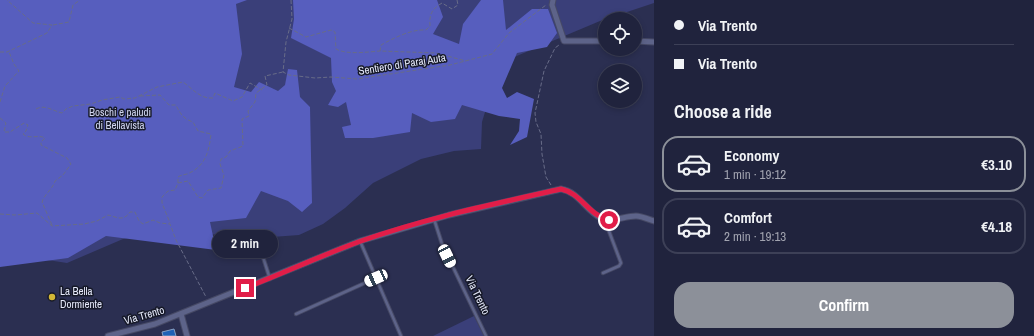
<!DOCTYPE html>
<html lang="en">
<head>
<meta charset="utf-8">
<style>
	:root { --surface:#20233d; --page:#282b44; --text:#f1f3f6; --muted:#a2a4b0; --line:#3d4057; --accent:#8c9099 }
	body { margin:0; font-family:"Archivo Narrow",sans-serif; background:var(--page); color:var(--text); height:100vh; display:flex; flex-direction:column; font-size:15px; white-space:nowrap }
	* { box-sizing:border-box; margin:0 }
	p { font-size:13px; color:var(--muted) }
	.icon { flex:none; width:22px; height:22px; fill:none; stroke:currentColor; stroke-width:2; stroke-linecap:round; stroke-linejoin:round }
	.map { position:relative; flex:1; overflow:hidden }
	.sheet { display:flex; flex-direction:column; background:var(--surface); width:380px }
	.sheet>* { flex:none }
	.hud { display:grid; align-content:center; height:88px; padding:0 20px; background:var(--surface) }
	.fabs { position:absolute; left:598px; top:12px; display:grid; gap:8px }
	.fabs a { display:grid; place-items:center; width:44px; height:44px; border-radius:50%; background:var(--surface); box-shadow:0 2px 6px #0003,0 0 0 1px var(--line); font-size:20px }
	.end { position:absolute; width:18px; height:18px; margin:-9px; border:5px solid #e11d48; background:#fff; box-shadow:0 0 0 2px #fff }
	.from { border-radius:50% }
	.bubble { position:absolute; height:28px; border-radius:14px; background:var(--surface); box-shadow:0 2px 6px #0003,0 0 0 1px var(--line); font-size:13px; font-weight:800; line-height:28px; text-align:center }
	.car { position:absolute; width:12px; height:24px; margin:-12px -6px; border-radius:5px; box-shadow:0 0 3px 1px #0007; background:linear-gradient(#fff 24%,#345 0 40%,#fff 0 76%,#345 0 86%,#fff 0) }
	.hud b { display:flex; align-items:center; gap:14px; height:38px; font-size:15px }
	.hud b+b { border-top:1px solid var(--line) }
	.hud i { width:10px; height:10px; background:var(--text) }
	ul { padding:0; list-style:none }
	li { display:flex; align-items:center; gap:12px; height:56px; margin:0 8px 6px; padding:0 12px; border:2px solid var(--line); border-radius:16px }
	li div { flex:1 }
	li b { display:block; font-size:15px }
	li em { font-style:normal; font-weight:800 }
	li.selected { border-color:var(--accent) }
	li>.icon { width:36px; height:36px; stroke-width:1.5 }
	h2 { padding:0 20px; font-size:18px; line-height:48px }
	.action { display:flex; gap:8px; margin-top:auto; padding:8px 20px }
	.action a { flex:1; height:46px; border-radius:16px; background:var(--accent); color:#fff; font-size:16px; font-weight:800; line-height:46px; text-align:center }
	main { display:flex; flex:1; min-height:0 }
	.map>svg:first-child { display:block }
	.green { fill:#3a3f79 }
	.forest { fill:#575ebe }
	.building { fill:#1f61b6; stroke:#87a1c5 }
	.lines { fill:none; stroke-linecap:round; stroke-linejoin:round }
	.service-casing { stroke:#464965; stroke-width:4.5 }
	.minor-casing { stroke:#464965; stroke-width:7 }
	.path { stroke:#686c88; stroke-width:1; stroke-dasharray:4 2; stroke-linecap:butt }
	.service { stroke:#5d6389; stroke-width:2.5 }
	.minor { stroke:#5d6389; stroke-width:5 }
	.route { stroke:#e11d48; stroke-width:5 }
	.poi-dot { fill:#d2b736; stroke:#161928; stroke-width:1.5 }
	.labels { text-anchor:middle; dominant-baseline:central; stroke-width:3; stroke-linejoin:round; paint-order:stroke }
	.street-label { font-size:11px; fill:#e6eafb; stroke:#161928 }
	.park-label { font-size:11px; fill:#d1d6f0; stroke:#161928 }
	.poi-label { font-size:11px; fill:#e6eafb; stroke:#161928; text-anchor:start }
</style>
</head>
<body>
<main>
<div class="map">
<svg width="654" height="336" viewBox="0 0 654 336">
	<rect width="100%" height="100%" fill="#2b2f51"/>
	<!-- green -->
	<g class="green">
		<polygon points="0,0 654,0 654,3 600,21 512,58 492,89 482,122 481,149 454,151 421,159 373,183 345,208 323,224 299,235 272,237 227,233 191,237 158,231 123,239 67,263 15,255"/>
		<polygon points="474,316 484,336 433,336"/>
	</g>
	<!-- forest -->
	<g class="forest">
		<polygon points="0,0 247,0 236,4 242,54 234,87 251,92 259,82 278,91 285,85 288,69 297,70 300,97 310,107 312,203 302,212 288,201 261,191 246,218 210,222 216,250 106,236 68,258 0,267"/>
		<polygon points="293,0 437,0 443,17 433,34 459,44 463,24 481,0 503,0 506,30 532,9 548,9 557,33 547,47 517,53 502,88 507,98 517,92 534,99 527,137 510,145 519,131 520,119 499,116 462,105 455,119 431,122 412,113 410,132 373,138 345,138 342,127 351,125 346,102 338,107 328,105 336,91 332,82 331,58 291,38 294,19"/>
	</g>
	<!-- building -->
	<polygon class="building" points="174,329 176,336 163,336 162,332"/>
	<g class="lines">
		<defs>
			<g id="service">
				<polyline points="434,219 442,244 486,336"/>
				<polyline points="257,238 270,279"/>
				<polyline points="360,241 401,336"/>
				<polyline points="603,273 619,266 621,263 607,226 607,220"/>
				<polyline points="296,314 376,278"/>
			</g>
			<g id="minor">
				<polyline points="553,0 552,5 564,41 605,41"/>
				<polyline points="635,41 654,42"/>
				<polyline points="181,314 187,336"/>
				<path d="M108,336l47,-12 205,-83 89,-26 112,-26c18,3 24,21 40,29 11,5 23,-2 35,-2 5,0 12,3 18,5"/>
			</g>
		</defs>
		<!-- service casing -->
		<use href="#service" class="service-casing"/>
		<!-- minor casing -->
		<use href="#minor" class="minor-casing"/>
		<!-- path -->
		<g class="path">
			<polyline points="291,0 292,19 286,42 283,72 289,75 315,78 331,77 357,79 450,65 492,54 509,33 546,5"/>
			<path d="M457,0l1,5 -6,4 -10,-6c-10,6 -13,11 -12,23l-4,4c-15,-1 -32,8 -45,15l-1,6 56,2 30,8"/>
			<polyline points="53,25 69,22 73,5 80,0"/>
			<path d="M289,28l17,9 25,-7 4,2 1,17c11,6 31,3 44,2"/>
			<polyline points="0,52 7,52 47,33 52,25 33,23 7,0"/>
			<path d="M140,96l20,-1 9,10h7c4,9 8,14 17,17l5,9 13,3c-2,18 -6,33 -24,40 -4,1 -6,1 -9,3v6l-3,7 -7,1 -6,6v6l8,20"/>
			<polyline points="0,102 5,86 19,71 14,64 9,52"/>
			<path d="M36,109c9,-5 17,2 26,4l4,-4 7,-3 18,-2 11,-4 18,-3 4,2 11,-1 22,-11 26,-5c10,7 17,17 30,16l2,-5 18,8 9,-4 8,-14 12,7"/>
			<path d="M0,118l6,5 -2,9h6l14,-9 4,2 -2,6 -3,3c7,6 15,0 22,4l-4,4v3l26,13 4,6 -8,11 -8,6c-2,8 -10,12 -13,21l10,23"/>
			<polyline points="178,183 188,181 198,197 202,198 208,190 221,188 224,175 220,164 221,159 226,157 230,151 243,146 242,119 249,116 248,111 255,102 256,93 267,85 265,76 283,72"/>
			<polyline points="551,185 546,177 542,154 541,134 536,122 535,113 544,71 555,48 559,45"/>
			<path d="M0,214l15,1 22,-2 15,13 32,-2 13,-3 11,-6c9,2 15,7 22,-3h5l4,9 4,3 10,-4 7,3 10,1 6,16 30,57"/>
		</g>
		<!-- service -->
		<use href="#service" class="service"/>
		<!-- minor -->
		<use href="#minor" class="minor"/>
	</g>
	<g class="lines">
		<!-- route -->
		<path class="route" d="M245,288c39,-15 77,-33 116,-47 65,-23 133,-37 200,-52 20,4 27,26 48,31"/>
	</g>
	<!-- markers -->
	<circle class="poi-dot" cx="52" cy="297" r="4"/>
	<g class="labels">
		<!-- street labels -->
		<g class="street-label">
			<text transform="translate(402 64) rotate(-9)">Sentiero di Paraj Auta</text>
			<text transform="translate(478 295) rotate(64)">Via Trento</text>
			<text transform="translate(144 315) rotate(-16)">Via Trento</text>
		</g>
		<!-- park labels -->
		<g class="park-label">
			<text x="120" y="112">Boschi e paludi<tspan x="120" dy="13">di Bellavista</tspan></text>
		</g>
		<!-- poi labels -->
		<g class="poi-label">
			<text x="60" y="291">La Bella<tspan x="60" dy="13">Dormiente</tspan></text>
		</g>
	</g>
</svg>
<div class="fabs">
<a><svg class="icon" aria-label="locate" viewBox="0 0 24 24"><circle cx="12" cy="12" r="6"/><path d="M12 2v4M12 18v4M2 12h4M18 12h4"/></svg></a>
<a><svg class="icon" aria-label="layers" viewBox="0 0 24 24"><path d="M12 4l9 5-9 5-9-5zM3 14l9 5 9-5"/></svg></a>
</div>
<i class="end from" style="left:609px;top:220px"></i>
<i class="end" style="left:245px;top:288px"></i>
<div class="bubble" style="left:212px;top:230px;width:66px">2 min</div>
<i class="car" style="left:447px;top:256px;rotate:154deg"></i>
<i class="car" style="left:376px;top:278px;rotate:246deg"></i>
</div>
<section class="sheet">
<div class="hud">
<b><i class="from"></i>Via Trento</b>
<b><i></i>Via Trento</b>
</div>
<h2>Choose a ride</h2>
<ul>
<li class="selected"><svg class="icon" aria-label="car" viewBox="0 0 24 24"><path d="M5 17H2v-5l4-1 3-4h7l3 4 3 1v5h-3M9 17h6M6 11h13"/><circle cx="7" cy="17" r="2"/><circle cx="17" cy="17" r="2"/></svg><div><b>Economy</b><p>1 min · 19:12</p></div><em>€3.10</em></li>
<li><svg class="icon" aria-label="car" viewBox="0 0 24 24"><path d="M5 17H2v-5l4-1 3-4h7l3 4 3 1v5h-3M9 17h6M6 11h13"/><circle cx="7" cy="17" r="2"/><circle cx="17" cy="17" r="2"/></svg><div><b>Comfort</b><p>2 min · 19:13</p></div><em>€4.18</em></li>
</ul>
<div class="action"><a>Confirm</a></div>
</section>
</main>
</body>
</html>
